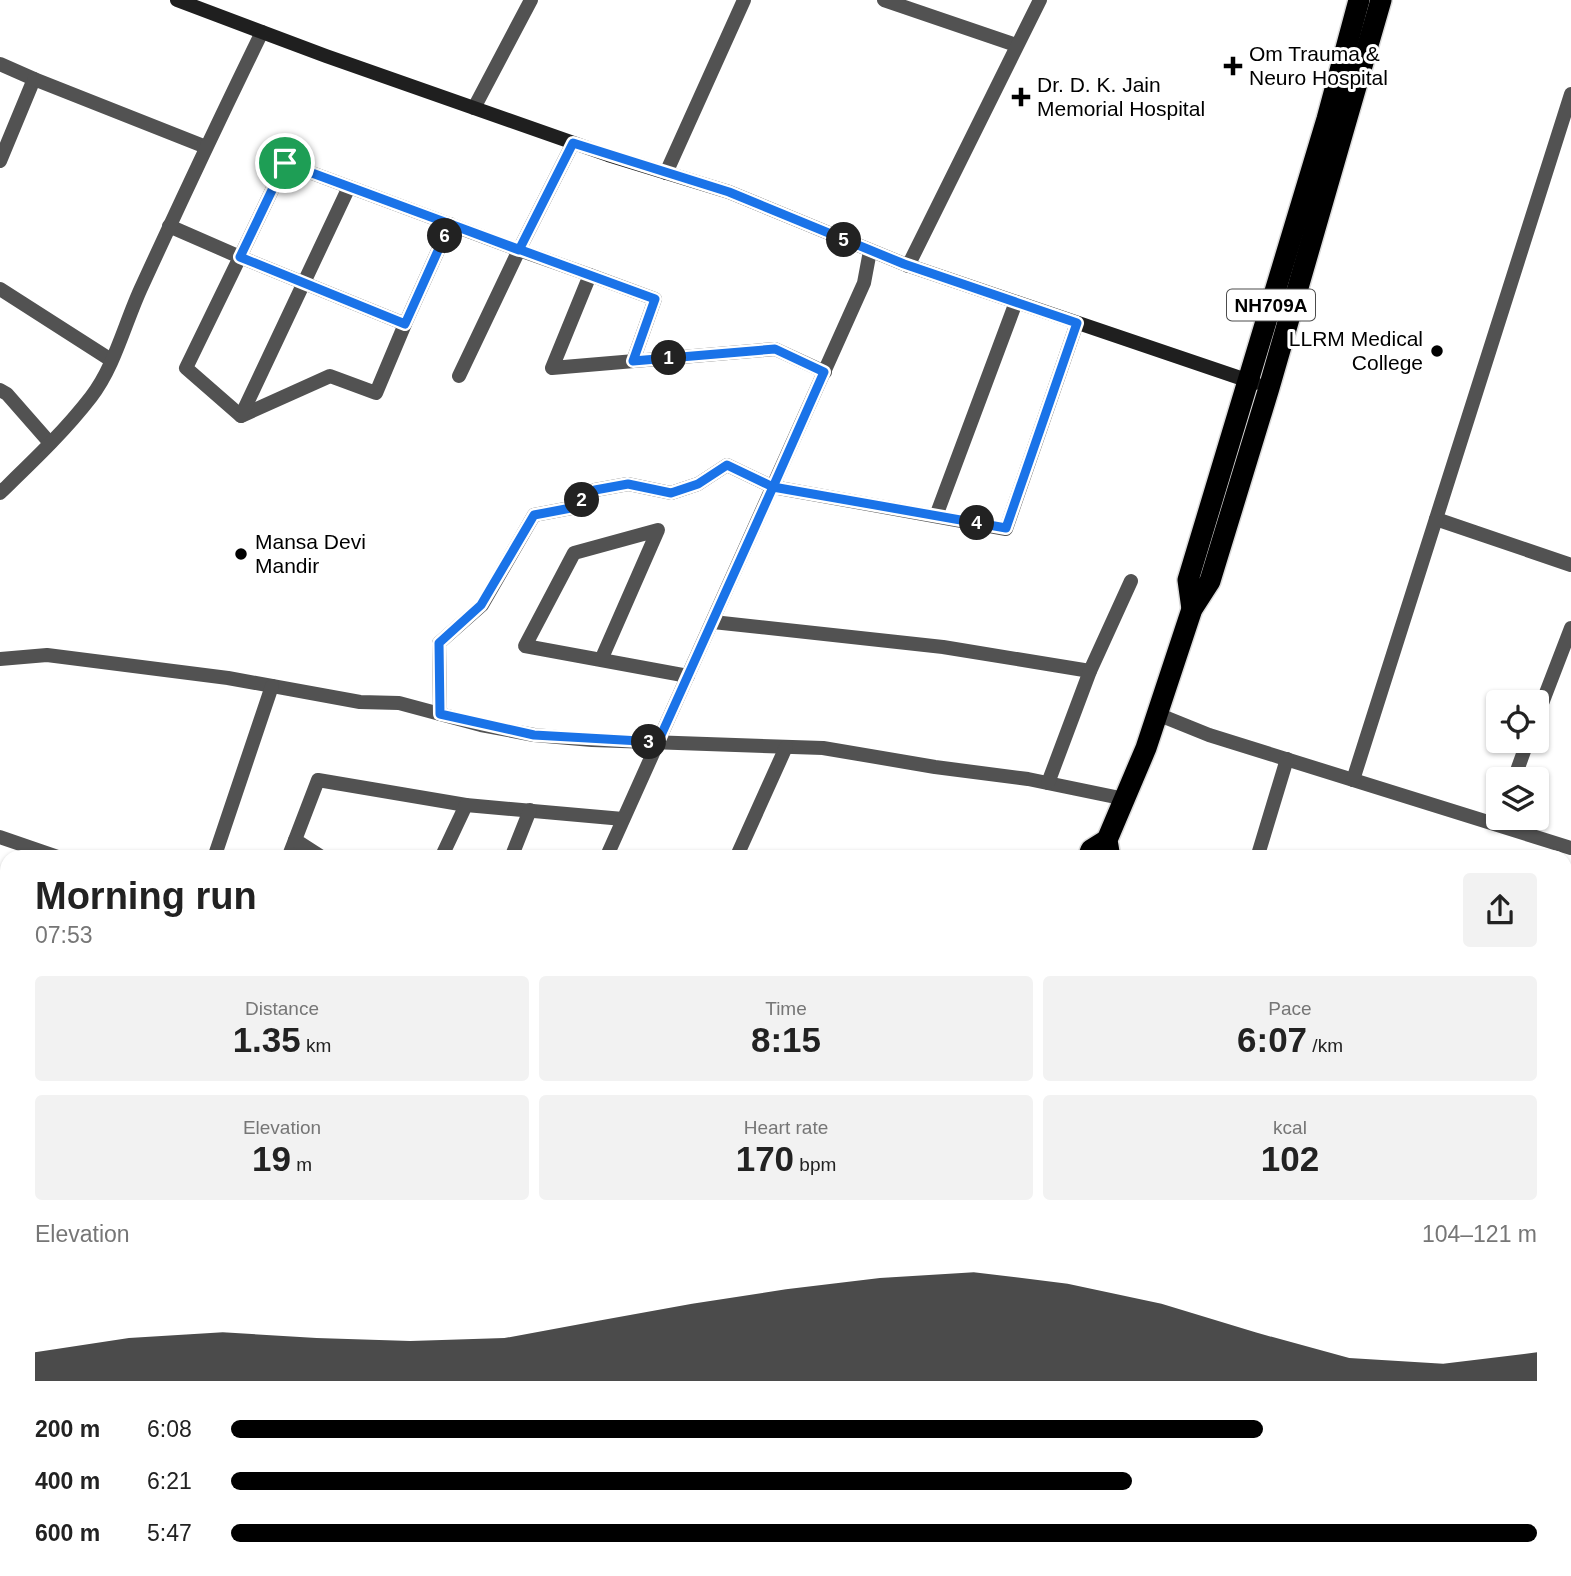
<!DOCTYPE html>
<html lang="en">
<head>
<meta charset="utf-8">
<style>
	body { margin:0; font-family:Arial,sans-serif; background:#f2f2f2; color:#222; height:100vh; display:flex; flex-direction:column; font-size:26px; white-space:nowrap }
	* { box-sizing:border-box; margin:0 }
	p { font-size:23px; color:#767676 }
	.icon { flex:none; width:38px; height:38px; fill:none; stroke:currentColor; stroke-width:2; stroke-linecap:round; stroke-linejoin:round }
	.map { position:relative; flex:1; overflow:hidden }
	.drawer { position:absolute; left:0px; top:850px; width:1572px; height:726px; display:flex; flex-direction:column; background:#fff; border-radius:21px 21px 0 0; box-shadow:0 2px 5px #0004 }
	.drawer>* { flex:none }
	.fabs { position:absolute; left:1486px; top:690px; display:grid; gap:14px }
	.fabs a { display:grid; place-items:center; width:63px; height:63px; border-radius:7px; background:#fff; box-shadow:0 2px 5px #0004; font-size:35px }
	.pin { position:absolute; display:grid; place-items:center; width:60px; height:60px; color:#fff; margin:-30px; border:4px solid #fff; border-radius:50%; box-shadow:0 2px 7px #0007 }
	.km { position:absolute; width:35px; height:35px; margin:-18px; border-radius:50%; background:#222; color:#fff; font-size:19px; line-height:35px; text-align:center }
	.round { display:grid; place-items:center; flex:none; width:74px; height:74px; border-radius:7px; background:#f2f2f2 }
	.summary { display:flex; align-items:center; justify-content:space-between; height:119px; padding:0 35px }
	h1 { font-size:38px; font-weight:600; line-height:52px }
	.stats { display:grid; grid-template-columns:repeat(3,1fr); gap:10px; height:119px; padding:7px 35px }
	.stats div { display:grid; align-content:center; border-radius:7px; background:#f2f2f2; text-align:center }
	.stats b { font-size:35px; font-weight:600 }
	.stats small { font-size:19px; font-weight:400 }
	.stats p { font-size:19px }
	.chart { height:196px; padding:14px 35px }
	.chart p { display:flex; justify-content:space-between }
	.chart svg { width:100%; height:126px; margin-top:7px; fill:#000; opacity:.7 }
	ul { padding:0 35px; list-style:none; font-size:23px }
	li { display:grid; grid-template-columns:112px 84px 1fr; align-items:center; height:52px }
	li i { height:18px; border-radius:9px; background:#000 }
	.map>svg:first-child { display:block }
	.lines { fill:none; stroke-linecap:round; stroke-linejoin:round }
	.highway-casing { stroke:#dbdbdb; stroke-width:24 }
	.street { stroke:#525252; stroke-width:14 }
	.secondary { stroke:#1f1f1f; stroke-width:14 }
	.highway { stroke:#000; stroke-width:21 }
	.route-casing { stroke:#fff; stroke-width:14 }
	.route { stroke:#1a73e8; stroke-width:9 }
	.poi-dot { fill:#000; stroke:#fff; stroke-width:2.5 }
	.labels { text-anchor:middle; stroke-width:6; stroke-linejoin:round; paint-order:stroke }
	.shield { fill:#fff; stroke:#4c4c4c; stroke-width:2 }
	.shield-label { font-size:19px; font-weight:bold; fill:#000 }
	.poi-label { font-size:21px; fill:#000; stroke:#fff; text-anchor:start }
</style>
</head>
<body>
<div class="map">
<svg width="1571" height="1576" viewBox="0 0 1571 1576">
	<rect width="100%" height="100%" fill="#fff"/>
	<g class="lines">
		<defs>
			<g id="highway">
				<polyline points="1192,609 1188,580 1327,119 1359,0"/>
				<polyline points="1088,858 1091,850 1107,840"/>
				<polyline points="1110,858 1107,840 1146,748 1192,609 1210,581 1269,388 1381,0"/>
				<polyline points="767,1576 770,1570"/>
				<polyline points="790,1576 793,1570"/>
			</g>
		</defs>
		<!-- highway casing -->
		<use href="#highway" class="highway-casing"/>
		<!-- street -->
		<g class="street">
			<polyline points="884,0 1016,45"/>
			<polyline points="0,64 34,79 0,161"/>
			<polyline points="34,79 206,147"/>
			<polyline points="474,108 531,0"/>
			<polyline points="573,143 519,250 590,275 552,368 775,349 825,372"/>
			<polyline points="666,173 744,0"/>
			<polyline points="450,224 405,324 240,257 285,163 519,250 459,376"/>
			<polyline points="169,226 240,257 186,368 241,416 330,376 376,393 405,324"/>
			<polyline points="908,266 1040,0"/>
			<polyline points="590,275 655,299 633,361"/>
			<polyline points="0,289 111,360"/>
			<polyline points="0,390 7,394 50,443"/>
			<polyline points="241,416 349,187"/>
			<path d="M0,493C31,463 64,432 91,397C115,366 125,322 142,286C181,201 221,116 262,32"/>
			<polyline points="936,516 1016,302"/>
			<polyline points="1436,519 1571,565"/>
			<polyline points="713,622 943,647 1090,671"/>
			<polyline points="0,659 47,655 228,678 360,702 399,703 481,725 534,735 592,740 823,748 935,767 1028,779 1125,799"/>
			<polyline points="601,660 658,530 574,553 525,646 688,676"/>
			<polyline points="440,714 439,643 482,605 534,515 571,508 595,490 628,484 671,493 698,484 727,465 773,487 1006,529 1077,323"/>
			<polyline points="1157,714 1209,735 1571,848"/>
			<polyline points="1536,719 1571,628"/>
			<polyline points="1514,779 1528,740"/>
			<polyline points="1353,780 1571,94"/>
			<polyline points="1048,783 1090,671 1131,581"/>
			<polyline points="0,837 61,858"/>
			<polyline points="214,858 272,686"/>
			<polyline points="288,858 295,840"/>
			<polyline points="323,858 295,840 318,780 466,805"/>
			<polyline points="441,858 466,805 623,819"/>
			<polyline points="511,858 530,810"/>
			<polyline points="606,858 864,283 870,251"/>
			<polyline points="736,858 786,747"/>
			<polyline points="1257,858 1287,759"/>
			<polyline points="0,1007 7,1010"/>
			<polyline points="0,1091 7,1093"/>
			<polyline points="0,1161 7,1164"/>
			<polyline points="0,1262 7,1264"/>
			<polyline points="0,1357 7,1360"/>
			<polyline points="1564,1412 1571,1414"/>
			<polyline points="0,1414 7,1416"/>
			<polyline points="1564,1518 1571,1496"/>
			<polyline points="414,1570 433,1576"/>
			<polyline points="115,1576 118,1570"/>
			<polyline points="301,1576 304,1570"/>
			<polyline points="1034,1576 1036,1570"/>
			<polyline points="1547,1576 1549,1570"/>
		</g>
		<!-- secondary -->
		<polyline class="secondary" points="177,0 326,56 608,155 729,192 904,264 1255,383"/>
		<!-- highway -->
		<use href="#highway" class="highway"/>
	</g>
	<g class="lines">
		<defs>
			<path id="route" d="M285,163C408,209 532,254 655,299L633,361L775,349L824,372L773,487L727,465L698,484L671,493L628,484L595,490L571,508L534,515L481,605L439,643L440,714L534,735L658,742L773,487L1006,528L1077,323L904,264L729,192L573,143L519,250L450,224L405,324L240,257L285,163"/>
		</defs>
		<!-- route casing -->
		<use href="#route" class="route-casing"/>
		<!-- route -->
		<use href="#route" class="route"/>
	</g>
	<!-- markers -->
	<g class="poi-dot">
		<path d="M1229.5 55.5h7v7h7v7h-7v7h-7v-7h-7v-7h7z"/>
		<path d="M1017.5 86.5h7v7h7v7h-7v7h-7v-7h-7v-7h7z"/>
		<circle cx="1437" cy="351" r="7"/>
		<circle cx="241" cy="554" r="7"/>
	</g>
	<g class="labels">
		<!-- shield labels -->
		<rect class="shield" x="1227" y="289.5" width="88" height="31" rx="5"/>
		<g class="shield-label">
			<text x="1271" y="312">NH709A</text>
		</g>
		<!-- poi labels -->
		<g class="poi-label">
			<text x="1249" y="61">Om Trauma &amp;<tspan x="1249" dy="24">Neuro Hospital</tspan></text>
			<text x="1037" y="92">Dr. D. K. Jain<tspan x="1037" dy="24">Memorial Hospital</tspan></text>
			<text x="1423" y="346" text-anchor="end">LLRM Medical<tspan x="1423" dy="24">College</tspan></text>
			<text x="255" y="549">Mansa Devi<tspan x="255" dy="24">Mandir</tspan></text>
		</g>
	</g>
</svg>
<div class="fabs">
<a><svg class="icon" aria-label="locate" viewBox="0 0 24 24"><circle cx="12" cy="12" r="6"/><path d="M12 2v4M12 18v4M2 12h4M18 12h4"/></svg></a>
<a><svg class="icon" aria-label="layers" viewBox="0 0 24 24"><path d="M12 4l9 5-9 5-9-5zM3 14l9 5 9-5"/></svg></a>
</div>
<div class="pin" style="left:285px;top:163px;background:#1e9e55"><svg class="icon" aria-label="arrive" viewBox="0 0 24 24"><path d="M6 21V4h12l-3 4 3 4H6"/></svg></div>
<b class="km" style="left:669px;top:358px">1</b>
<b class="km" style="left:582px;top:500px">2</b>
<b class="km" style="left:649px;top:742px">3</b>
<b class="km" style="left:977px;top:523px">4</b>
<b class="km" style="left:844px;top:240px">5</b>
<b class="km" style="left:445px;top:236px">6</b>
<section class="drawer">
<div class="summary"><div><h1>Morning run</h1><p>07:53</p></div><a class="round"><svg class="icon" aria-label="share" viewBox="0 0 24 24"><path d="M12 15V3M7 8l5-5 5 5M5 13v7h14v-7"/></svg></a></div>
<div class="stats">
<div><p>Distance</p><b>1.35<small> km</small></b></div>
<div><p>Time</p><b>8:15</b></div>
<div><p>Pace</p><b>6:07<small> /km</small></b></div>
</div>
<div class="stats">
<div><p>Elevation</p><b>19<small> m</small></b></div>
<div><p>Heart rate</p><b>170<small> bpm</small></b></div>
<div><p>kcal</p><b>102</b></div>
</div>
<div class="chart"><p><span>Elevation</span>104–121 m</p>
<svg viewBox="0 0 160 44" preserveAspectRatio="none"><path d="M0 44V34L10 29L20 27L30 29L40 30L50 29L60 23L70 17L80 12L90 8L100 6L110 10L120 17L130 27L140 36L150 38L160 34V44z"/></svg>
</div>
<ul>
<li><b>200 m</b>6:08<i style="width:79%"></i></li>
<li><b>400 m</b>6:21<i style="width:69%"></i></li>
<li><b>600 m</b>5:47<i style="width:100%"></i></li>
</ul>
</section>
</div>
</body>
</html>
